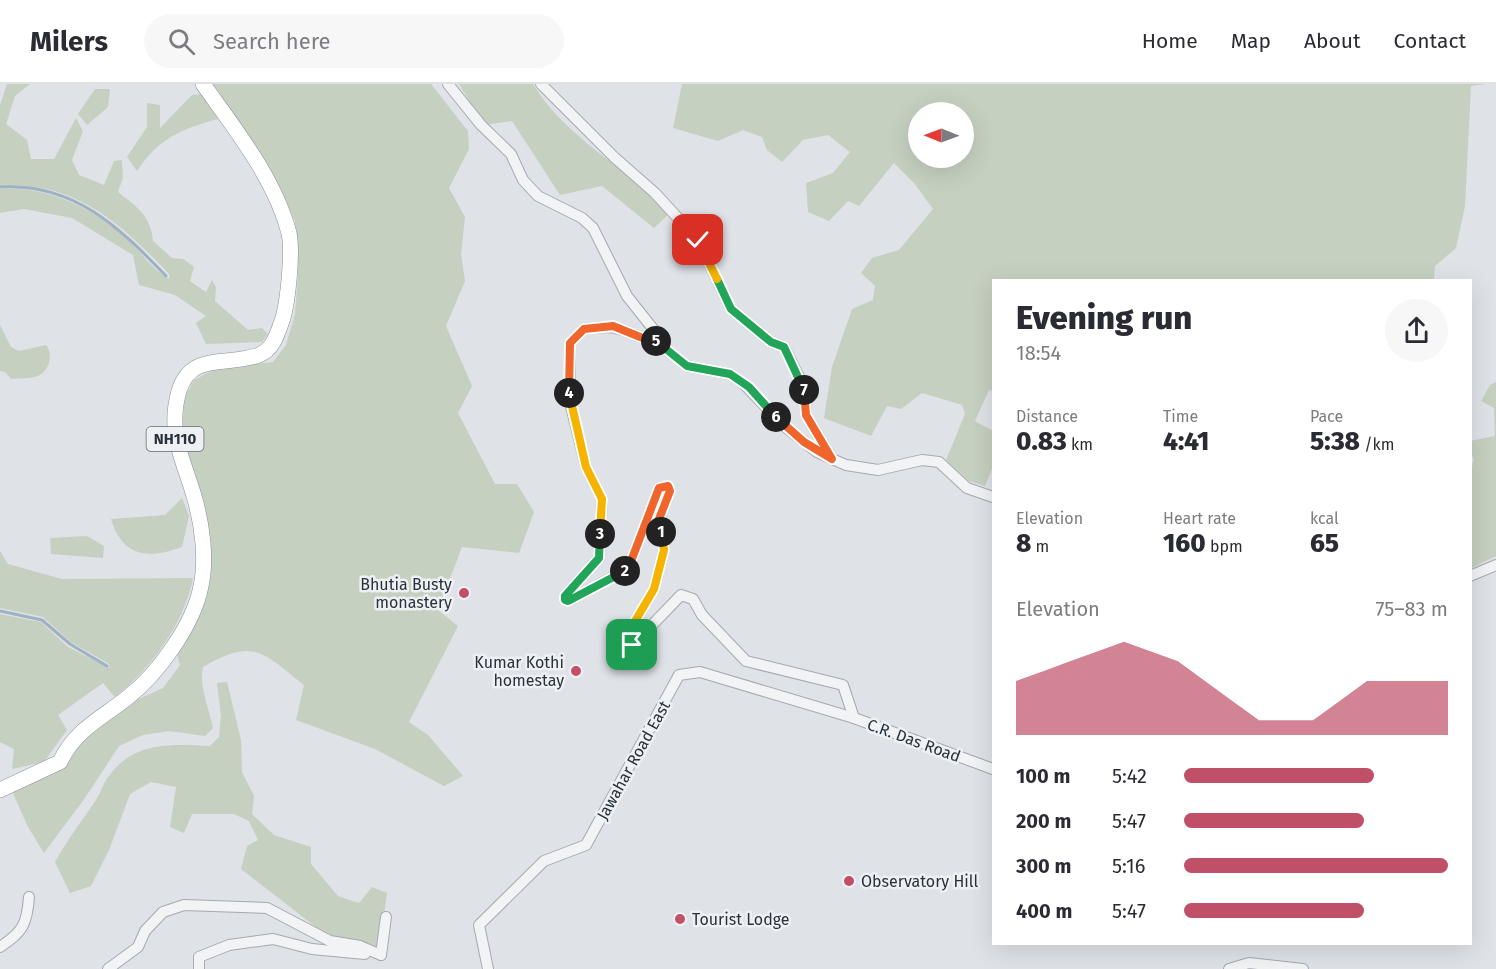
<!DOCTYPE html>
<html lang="en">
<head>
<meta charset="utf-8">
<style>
	body { margin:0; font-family:"Fira Sans",sans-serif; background:#f7f7f7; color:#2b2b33; height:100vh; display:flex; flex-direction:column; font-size:22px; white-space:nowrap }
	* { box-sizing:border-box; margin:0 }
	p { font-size:20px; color:#7c7c81 }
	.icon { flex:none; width:33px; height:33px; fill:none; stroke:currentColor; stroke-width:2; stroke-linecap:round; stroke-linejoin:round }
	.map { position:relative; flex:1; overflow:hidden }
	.details { position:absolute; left:992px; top:195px; width:480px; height:666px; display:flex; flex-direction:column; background:#fff; border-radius:0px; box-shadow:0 6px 24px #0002 }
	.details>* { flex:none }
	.needle { width:39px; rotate:271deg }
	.fabs { position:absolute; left:908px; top:18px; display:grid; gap:12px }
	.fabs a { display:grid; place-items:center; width:66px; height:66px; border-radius:50%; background:#fff; box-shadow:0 6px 24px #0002; font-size:30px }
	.pin { position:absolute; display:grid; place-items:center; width:51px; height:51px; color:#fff; margin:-26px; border-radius:12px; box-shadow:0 3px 9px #0006 }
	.km { position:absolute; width:30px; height:30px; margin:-15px; border-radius:50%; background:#222; color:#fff; font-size:16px; line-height:30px; text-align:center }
	.round { display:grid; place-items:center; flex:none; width:63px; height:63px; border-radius:32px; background:#f7f7f7 }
	.summary { display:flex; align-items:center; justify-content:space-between; height:102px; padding:0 24px }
	h1 { font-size:33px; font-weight:800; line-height:45px }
	.stats { display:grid; grid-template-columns:repeat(3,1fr); gap:9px; height:102px; padding:6px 24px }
	.stats div { display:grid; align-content:center }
	.stats b { font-size:26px; font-weight:800 }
	.stats small { font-size:16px; font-weight:400 }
	.stats p { font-size:16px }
	.chart { height:168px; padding:12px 24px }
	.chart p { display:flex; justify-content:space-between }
	.chart svg { width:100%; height:108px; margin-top:6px; fill:#c04f68; opacity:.7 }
	ul { padding:0 24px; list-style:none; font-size:20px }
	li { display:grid; grid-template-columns:96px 72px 1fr; align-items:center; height:45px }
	li i { height:15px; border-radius:8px; background:#c04f68 }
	header { display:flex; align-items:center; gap:36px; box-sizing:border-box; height:84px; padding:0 30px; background:#fff; border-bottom:2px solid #e1e1e2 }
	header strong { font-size:28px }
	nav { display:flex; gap:33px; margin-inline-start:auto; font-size:21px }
	.search { width:420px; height:54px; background:#f7f7f7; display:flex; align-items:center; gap:15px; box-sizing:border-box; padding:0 21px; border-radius:33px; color:#7c7c81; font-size:22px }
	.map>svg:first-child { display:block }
	.green { fill:#c5d0c1; fill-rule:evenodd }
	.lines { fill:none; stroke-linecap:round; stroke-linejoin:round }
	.stream { stroke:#9db2c3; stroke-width:3 }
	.minor-casing { stroke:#a5a9b0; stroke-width:12 }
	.highway-casing { stroke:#88919c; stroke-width:16 }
	.minor { stroke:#f1f3f5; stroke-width:10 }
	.highway { stroke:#fff; stroke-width:15 }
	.split-1-casing { stroke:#fff; stroke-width:12 }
	.split-2-casing { stroke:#fff; stroke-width:12 }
	.split-3-casing { stroke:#fff; stroke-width:12 }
	.split-4-casing { stroke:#fff; stroke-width:12 }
	.split-5-casing { stroke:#fff; stroke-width:12 }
	.split-6-casing { stroke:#fff; stroke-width:12 }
	.split-7-casing { stroke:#fff; stroke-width:12 }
	.split-8-casing { stroke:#fff; stroke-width:12 }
	.split-9-casing { stroke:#fff; stroke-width:12 }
	.split-1 { stroke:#f5b400; stroke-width:8 }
	.split-2 { stroke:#f0652b; stroke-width:8 }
	.split-3 { stroke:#22a559; stroke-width:8 }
	.split-4 { stroke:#f5b400; stroke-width:8 }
	.split-5 { stroke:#f0652b; stroke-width:8 }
	.split-6 { stroke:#22a559; stroke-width:8 }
	.split-7 { stroke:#f0652b; stroke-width:8 }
	.split-8 { stroke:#22a559; stroke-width:8 }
	.split-9 { stroke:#f5b400; stroke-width:8 }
	.poi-dot { fill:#c04f68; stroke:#eef1f4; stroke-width:2 }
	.labels { text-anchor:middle; stroke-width:5; stroke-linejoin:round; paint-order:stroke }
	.shield { fill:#eef1f4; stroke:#646b73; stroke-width:1.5 }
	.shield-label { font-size:15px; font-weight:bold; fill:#29313c }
	.poi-label { font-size:16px; fill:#29313c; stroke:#eef1f4; text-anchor:end }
	.street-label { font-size:16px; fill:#29313c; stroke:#eef1f4 }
</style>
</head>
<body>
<header>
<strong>Milers</strong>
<div class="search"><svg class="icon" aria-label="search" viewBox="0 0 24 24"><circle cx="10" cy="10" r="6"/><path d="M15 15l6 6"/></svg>Search here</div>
<nav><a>Home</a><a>Map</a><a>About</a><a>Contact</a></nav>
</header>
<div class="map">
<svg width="1496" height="885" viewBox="0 0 1496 885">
	<rect width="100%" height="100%" fill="#dfe2e7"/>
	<!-- green -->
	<g class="green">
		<path d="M7,0H30L15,12L6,40L27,56L31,75H54L76,34L83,47L72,76L79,91L104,101L114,77L122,76L123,94L118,108C137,123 151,132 153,157L172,174L183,175L194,183L190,197L206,208L212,196L216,203L215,217L248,246L262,244L268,250L262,258L206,260L196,239L206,232L175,211L139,201L133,171L72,134L24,125L0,129V105C51,102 96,125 133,161C144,172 156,189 170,195L169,190C120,139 75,96 0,102V21Z"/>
		<path d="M210,0H431L468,47L469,65L449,104L465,133L461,170L465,197L446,242L472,302L458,329L495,400H517L534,428L519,469L462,463L438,526L458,542L409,638L428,651L463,692L444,702L375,665L296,636L304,601C263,569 255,553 203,583C199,604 209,624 213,644L205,652L169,647L143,651L119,662L85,714L44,769L28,743L11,705L62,680L106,630L163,604L180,581L177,570L205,503L181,351L185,313L194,296L217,284L273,278L286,261L295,230L298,190L295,137L285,115Z"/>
		<path d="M459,0H533C566,55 627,83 670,129L654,144L602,102L560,111L512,37L484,41Z"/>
		<path d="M682,0H1486L1471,2L1465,122L1456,164L1435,182L1434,196H993V307L989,306L975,337L993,347V382L985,402L969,397L946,376L965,330L962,321L922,309L901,325L887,322L871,352L824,334L832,283L852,225L873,216L875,202L861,189L872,174L899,166L933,125L914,99L894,79L859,122L848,117L829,137L808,128L806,99L833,89L850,68L828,51L803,56L782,78L767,66L762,53L743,46L718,57L673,44ZM918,28H963V74H918Z"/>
		<polygon points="95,5 110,5 108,23 87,41 78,30"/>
		<path d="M204,10L218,35C181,45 159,54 137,87L127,73L147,43V19L160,21V44L192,11Z"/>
		<path d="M0,241L11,263L19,267L46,261C53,269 50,285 40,291C33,295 19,294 11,295L5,288L0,287Z"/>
		<polygon points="1496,298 1496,472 1470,485 1470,391 1474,375 1470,369 1470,357 1495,352 1494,324 1481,317 1490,301"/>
		<path d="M182,414L189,432L182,463C147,476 122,472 111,435L165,431Z"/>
		<polygon points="87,452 104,462 103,474 51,470 50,454"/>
		<path d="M0,467L8,480L62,495L193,494C184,540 151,584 115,613L103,599L58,631L67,646L44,678L12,685L14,665L0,658V530L41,538L68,563L110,584L109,580L71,558L43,533L0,524Z"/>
		<path d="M227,598L241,656L242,688L254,712L252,730L274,751L311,763V780L338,812L359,819L372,803L387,809L379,867L330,854L241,785L247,762L258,756L249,737L234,730H192L184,749L170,743L176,703L151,698L130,710L109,766L91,802L70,809L55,778C67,756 82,737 96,716C101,709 103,699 109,692C134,657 171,660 210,662L219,653L221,632L217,599Z"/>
	</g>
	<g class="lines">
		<!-- stream -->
		<g class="stream">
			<path d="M0,103C73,98 119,143 166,192"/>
			<polyline points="0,527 42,536 70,560 107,582"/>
		</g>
		<defs>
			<g id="minor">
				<path d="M448,0L481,41L511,70L523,96L538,112L582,134L593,144L627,212L654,246L653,255L650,257C618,245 619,240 584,245L570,259V318L586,383L602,415L599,474L565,512V516L568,517L628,485L659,404L668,403L670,407L659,435L664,466L654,505L618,566L627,567L681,511L693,515L702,531L746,577L843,601L854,634L993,685"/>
				<polyline points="541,0 614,73 655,109 698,156 731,225 771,258 784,263 804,303 806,331 832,375 846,381 878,386 922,376 939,378 967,404 993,413"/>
				<polyline points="653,255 687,282 730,290 743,299 783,341 817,368 832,375"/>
				<polyline points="1470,492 1496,481"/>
				<path d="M0,863C23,848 27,840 29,813"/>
				<polyline points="381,871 386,833"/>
				<polyline points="108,885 138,863 145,847 163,828 184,821 267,824 330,857 360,862 381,871"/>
				<polyline points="199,885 199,873 229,861 273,855 312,865 365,870"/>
				<polyline points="488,885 479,841 544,777 586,761 679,591 700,588 854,634"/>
				<polyline points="1229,885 1249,879 1303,885"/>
			</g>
			<path id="highway" d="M0,706L60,678C75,646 100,635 127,614C158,590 194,540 201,502C207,475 202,439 194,412C183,374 167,349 179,307C191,267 228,283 259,271C274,265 278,248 283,234C288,216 293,168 289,149C275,95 235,45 203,0"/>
		</defs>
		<!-- minor casing -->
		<use href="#minor" class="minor-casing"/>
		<!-- highway casing -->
		<use href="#highway" class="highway-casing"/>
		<!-- minor -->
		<use href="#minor" class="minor"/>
		<!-- highway -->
		<use href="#highway" class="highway"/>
	</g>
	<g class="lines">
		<defs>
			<polyline id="split-1" points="632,561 623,568 618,566 654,505 664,466 661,448"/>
			<polyline id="split-2" points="625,487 628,485 659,404 668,402 670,407 659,435 661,448"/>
			<polyline id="split-3" points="600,450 599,474 565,512 565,516 568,517 625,487"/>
			<polyline id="split-4" points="569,309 586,383 602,415 600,450"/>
			<polyline id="split-5" points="569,309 570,259 584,245 613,242 650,257 656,257"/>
			<polyline id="split-6" points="656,257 687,282 730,290 749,303 776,333"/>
			<polyline id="split-7" points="776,333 804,358 832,375 806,331 804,306"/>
			<polyline id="split-8" points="717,195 731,225 771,258 784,263 804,306"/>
			<polyline id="split-9" points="698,156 717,195"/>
		</defs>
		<!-- split-1 casing -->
		<use href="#split-1" class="split-1-casing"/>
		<!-- split-2 casing -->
		<use href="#split-2" class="split-2-casing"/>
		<!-- split-3 casing -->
		<use href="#split-3" class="split-3-casing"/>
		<!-- split-4 casing -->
		<use href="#split-4" class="split-4-casing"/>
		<!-- split-5 casing -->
		<use href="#split-5" class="split-5-casing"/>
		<!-- split-6 casing -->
		<use href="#split-6" class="split-6-casing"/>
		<!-- split-7 casing -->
		<use href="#split-7" class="split-7-casing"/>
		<!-- split-8 casing -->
		<use href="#split-8" class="split-8-casing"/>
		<!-- split-9 casing -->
		<use href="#split-9" class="split-9-casing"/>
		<!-- split-1 -->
		<use href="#split-1" class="split-1"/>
		<!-- split-2 -->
		<use href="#split-2" class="split-2"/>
		<!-- split-3 -->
		<use href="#split-3" class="split-3"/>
		<!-- split-4 -->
		<use href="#split-4" class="split-4"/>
		<!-- split-5 -->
		<use href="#split-5" class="split-5"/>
		<!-- split-6 -->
		<use href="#split-6" class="split-6"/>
		<!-- split-7 -->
		<use href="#split-7" class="split-7"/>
		<!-- split-8 -->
		<use href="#split-8" class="split-8"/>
		<!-- split-9 -->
		<use href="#split-9" class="split-9"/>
	</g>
	<!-- markers -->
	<g class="poi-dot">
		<circle cx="464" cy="509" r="6"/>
		<circle cx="576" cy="587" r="6"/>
		<circle cx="849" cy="797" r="6"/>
		<circle cx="680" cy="835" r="6"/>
	</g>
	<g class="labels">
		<!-- shield labels -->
		<rect class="shield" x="146.5" y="343" width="57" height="24" rx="4.5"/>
		<g class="shield-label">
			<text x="175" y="360">NH110</text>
		</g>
		<!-- poi labels -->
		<g class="poi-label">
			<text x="452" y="506">Bhutia Busty<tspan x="452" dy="18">monastery</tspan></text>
			<text x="564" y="584">Kumar Kothi<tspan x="564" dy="18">homestay</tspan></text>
			<text x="861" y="803" text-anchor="start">Observatory Hill</text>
			<text x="692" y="841" text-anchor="start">Tourist Lodge</text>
		</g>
		<!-- street labels -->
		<g class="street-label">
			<text transform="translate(914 656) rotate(20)" y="6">C.R. Das Road</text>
			<text transform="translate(633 676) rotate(-61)" y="6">Jawahar Road East</text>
		</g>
	</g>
</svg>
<div class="fabs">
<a><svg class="needle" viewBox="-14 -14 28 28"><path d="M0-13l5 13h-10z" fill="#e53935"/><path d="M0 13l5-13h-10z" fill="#7c7c81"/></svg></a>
</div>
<div class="pin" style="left:632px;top:561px;background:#1e9e55"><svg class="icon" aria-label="arrive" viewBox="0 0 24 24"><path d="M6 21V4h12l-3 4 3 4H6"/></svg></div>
<div class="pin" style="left:698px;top:156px;background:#d93025"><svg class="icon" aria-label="check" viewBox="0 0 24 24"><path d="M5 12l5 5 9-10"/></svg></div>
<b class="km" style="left:661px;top:448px">1</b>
<b class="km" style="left:625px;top:487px">2</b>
<b class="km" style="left:600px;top:450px">3</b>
<b class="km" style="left:569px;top:309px">4</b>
<b class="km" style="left:656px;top:257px">5</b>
<b class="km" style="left:776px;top:333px">6</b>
<b class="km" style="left:804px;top:306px">7</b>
<section class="details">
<div class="summary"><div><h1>Evening run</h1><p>18:54</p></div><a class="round"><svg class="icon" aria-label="share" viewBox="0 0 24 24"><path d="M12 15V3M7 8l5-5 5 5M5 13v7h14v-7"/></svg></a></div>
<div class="stats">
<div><p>Distance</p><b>0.83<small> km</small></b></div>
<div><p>Time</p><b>4:41</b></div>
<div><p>Pace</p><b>5:38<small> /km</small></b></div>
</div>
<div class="stats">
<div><p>Elevation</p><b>8<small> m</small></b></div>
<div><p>Heart rate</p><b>160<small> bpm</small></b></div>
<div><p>kcal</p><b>65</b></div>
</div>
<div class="chart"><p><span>Elevation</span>75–83 m</p>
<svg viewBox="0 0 160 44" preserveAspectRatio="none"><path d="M0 44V22L10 18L20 14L30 10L40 6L50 10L60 14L70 22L80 30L90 38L100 38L110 38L120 30L130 22L140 22L150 22L160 22V44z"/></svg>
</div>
<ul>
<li><b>100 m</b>5:42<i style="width:72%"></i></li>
<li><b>200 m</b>5:47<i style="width:68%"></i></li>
<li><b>300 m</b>5:16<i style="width:100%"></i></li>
<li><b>400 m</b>5:47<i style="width:68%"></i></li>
</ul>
</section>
</div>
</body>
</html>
